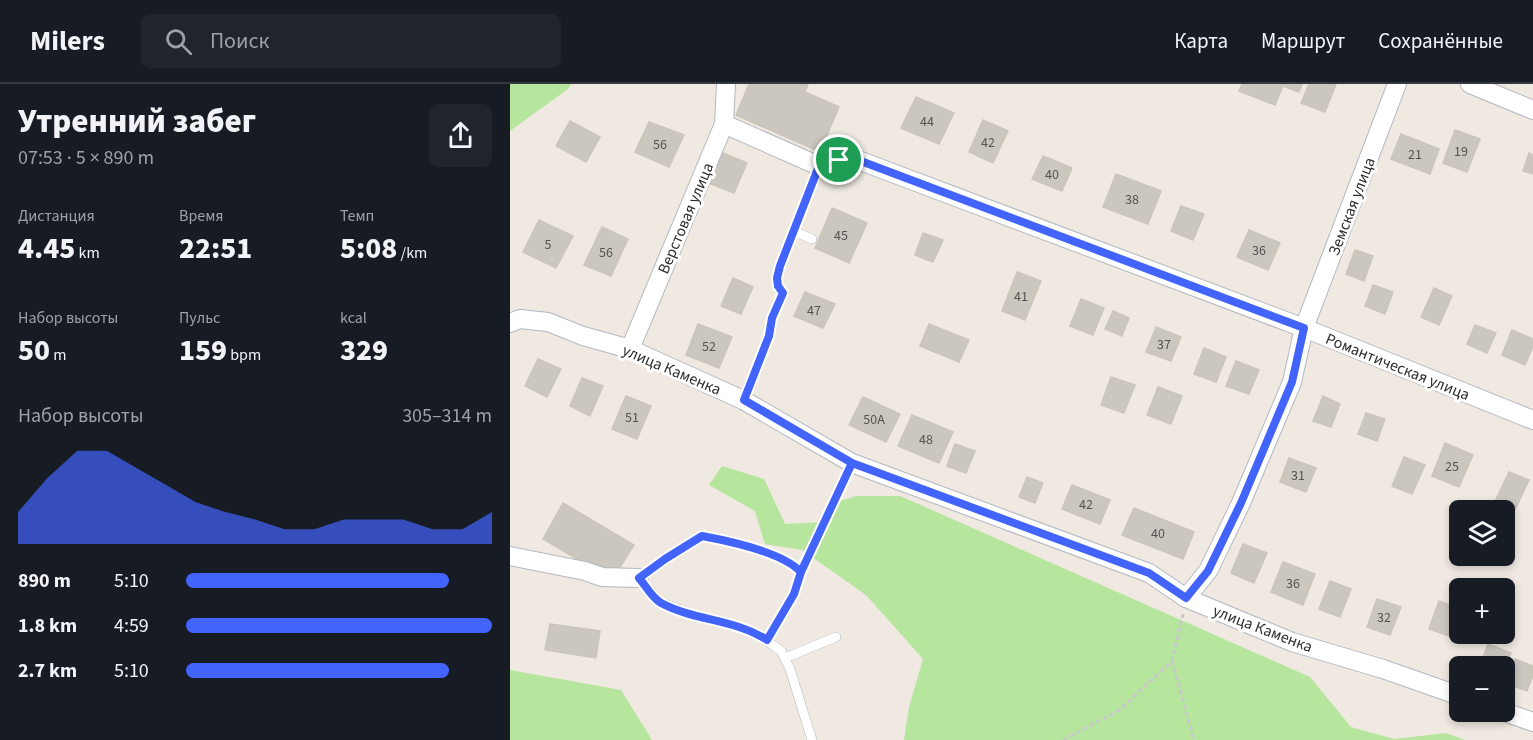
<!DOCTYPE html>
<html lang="ru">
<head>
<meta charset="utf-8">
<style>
	body { margin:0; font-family:"Source Sans 3",sans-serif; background:#20242c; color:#f1f3f6; height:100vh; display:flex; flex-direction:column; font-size:22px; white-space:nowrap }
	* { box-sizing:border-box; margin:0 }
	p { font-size:20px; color:#9ea1a6 }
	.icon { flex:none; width:33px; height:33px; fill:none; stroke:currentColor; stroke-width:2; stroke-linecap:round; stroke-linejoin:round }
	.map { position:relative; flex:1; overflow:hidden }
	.details { display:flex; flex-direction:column; background:#171b24; width:510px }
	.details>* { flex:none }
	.fabs { position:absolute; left:939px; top:416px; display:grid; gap:12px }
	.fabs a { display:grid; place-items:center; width:66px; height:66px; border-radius:9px; background:#171b24; box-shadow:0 3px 9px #0003; font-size:30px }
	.pin { position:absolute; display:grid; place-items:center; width:51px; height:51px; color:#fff; margin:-26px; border:3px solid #fff; border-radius:50%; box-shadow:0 2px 6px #0007 }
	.round { display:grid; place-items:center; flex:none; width:63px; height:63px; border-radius:9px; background:#20242c }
	.overview { display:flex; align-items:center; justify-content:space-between; height:102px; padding:0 18px }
	h1 { font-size:33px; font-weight:800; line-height:45px }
	.stats { display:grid; grid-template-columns:repeat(3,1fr); gap:9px; height:102px; padding:6px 18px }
	.stats div { display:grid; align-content:center }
	.stats b { font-size:30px; font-weight:800 }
	.stats small { font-size:16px; font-weight:400 }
	.stats p { font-size:16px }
	.chart { height:168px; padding:12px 18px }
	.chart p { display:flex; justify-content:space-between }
	.chart svg { width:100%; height:108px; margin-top:6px; fill:#4264fb; opacity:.7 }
	ul { padding:0 18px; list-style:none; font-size:20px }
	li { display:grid; grid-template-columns:96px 72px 1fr; align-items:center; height:45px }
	li i { height:15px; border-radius:8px; background:#4264fb }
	header { display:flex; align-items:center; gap:36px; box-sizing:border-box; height:84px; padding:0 30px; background:#171b24; border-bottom:2px solid #363941 }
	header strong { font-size:28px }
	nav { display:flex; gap:33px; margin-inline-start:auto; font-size:21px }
	.search { width:420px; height:54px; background:#20242c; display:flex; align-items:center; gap:15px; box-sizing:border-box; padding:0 21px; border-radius:9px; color:#9ea1a6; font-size:22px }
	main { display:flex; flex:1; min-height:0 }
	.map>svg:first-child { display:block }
	.green { fill:#b6e59e }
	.building { fill:#cbc7bf; stroke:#cbc5ba; stroke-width:1.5 }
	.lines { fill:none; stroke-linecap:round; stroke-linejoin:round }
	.service-casing { stroke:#b4b7c1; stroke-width:10 }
	.minor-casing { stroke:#b4b7c1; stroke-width:20 }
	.path { stroke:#c9c9c9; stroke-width:3; stroke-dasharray:4.5 3; stroke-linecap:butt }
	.service { stroke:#fff; stroke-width:9 }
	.minor { stroke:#fff; stroke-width:18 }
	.route-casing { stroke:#fff; stroke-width:12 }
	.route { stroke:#4264fb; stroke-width:8 }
	.labels { text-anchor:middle; stroke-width:6; stroke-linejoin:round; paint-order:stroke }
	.number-label { font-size:14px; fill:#555452 }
	.street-label { font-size:16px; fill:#2e2e2e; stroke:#fff }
</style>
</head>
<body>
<header>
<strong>Milers</strong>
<div class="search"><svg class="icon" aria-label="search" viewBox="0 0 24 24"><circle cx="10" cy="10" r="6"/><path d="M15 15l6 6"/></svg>Поиск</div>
<nav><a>Карта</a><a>Маршрут</a><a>Сохранённые</a></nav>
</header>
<main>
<section class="details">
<div class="overview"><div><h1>Утренний забег</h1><p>07:53 · 5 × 890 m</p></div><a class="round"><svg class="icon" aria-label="share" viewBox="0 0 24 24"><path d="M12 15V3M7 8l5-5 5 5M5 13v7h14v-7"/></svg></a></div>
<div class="stats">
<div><p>Дистанция</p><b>4.45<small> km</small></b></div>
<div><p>Время</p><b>22:51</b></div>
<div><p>Темп</p><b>5:08<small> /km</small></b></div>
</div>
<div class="stats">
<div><p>Набор высоты</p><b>50<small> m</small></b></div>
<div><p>Пульс</p><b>159<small> bpm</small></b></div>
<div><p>kcal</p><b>329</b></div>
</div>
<div class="chart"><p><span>Набор высоты</span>305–314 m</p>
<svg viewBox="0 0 160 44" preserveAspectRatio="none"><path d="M0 44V31L10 17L20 6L30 6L40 13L50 20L60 27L70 31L80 34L90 38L100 38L110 34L120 34L130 34L140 38L150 38L160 31V44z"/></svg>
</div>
<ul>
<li><b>890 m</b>5:10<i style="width:86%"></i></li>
<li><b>1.8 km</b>4:59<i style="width:100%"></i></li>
<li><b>2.7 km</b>5:10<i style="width:86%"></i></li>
</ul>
</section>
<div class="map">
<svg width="1023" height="656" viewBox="0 0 1023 656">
	<rect width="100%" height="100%" fill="#efe9e1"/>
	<!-- green -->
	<g class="green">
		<polygon points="0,0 61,0 58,5 0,47"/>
		<polygon points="212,382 254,395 275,440 314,438 316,421 347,412 390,412 800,593 841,643 884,655 936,649 955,656 394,656 399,623 413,575 356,511 292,466 255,460 245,427 199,401"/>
		<polygon points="0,586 111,606 142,656 0,656"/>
	</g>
	<!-- building -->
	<g class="building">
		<polygon points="239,0 298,0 295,8 329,23 310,68 226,31"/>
		<polygon points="732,0 792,0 789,8 773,2 765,21 729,7"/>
		<polygon points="799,0 826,0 815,28 791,19"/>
		<polygon points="406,13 444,29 429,60 391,44"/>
		<polygon points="473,36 498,47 483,79 459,68"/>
		<polygon points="60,37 90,53 76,78 46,62"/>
		<polygon points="139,38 174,51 159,83 125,68"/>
		<polygon points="945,46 970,55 957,88 933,79"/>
		<polygon points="891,50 929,65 920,90 881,75"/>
		<polygon points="208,67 237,79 224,109 196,98"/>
		<polygon points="1019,69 1023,71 1023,90 1013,87"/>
		<polygon points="533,72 562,84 552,107 522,95"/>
		<polygon points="606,90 651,107 638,140 593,123"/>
		<polygon points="671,122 694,130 683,156 661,147"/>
		<polygon points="322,124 357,139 339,179 305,164"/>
		<polygon points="29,136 63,152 46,184 13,168"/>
		<polygon points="92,143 118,155 101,192 74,181"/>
		<polygon points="739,146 770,159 758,186 727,173"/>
		<polygon points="413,149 433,156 423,178 405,171"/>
		<polygon points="845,166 863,172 854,197 836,190"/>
		<polygon points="507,188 531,197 515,236 492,227"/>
		<polygon points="223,194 243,203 231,230 211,222"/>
		<polygon points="863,201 883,208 875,230 855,222"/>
		<polygon points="924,204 942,212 929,241 911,233"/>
		<polygon points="295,208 325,220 313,244 284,232"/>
		<polygon points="571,215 594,224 583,251 560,242"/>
		<polygon points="603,227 619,234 612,252 595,245"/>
		<polygon points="188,240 222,253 209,284 176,271"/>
		<polygon points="419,240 459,256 449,278 410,262"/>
		<polygon points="965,241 986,249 977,269 957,260"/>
		<polygon points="646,243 671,253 661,277 636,268"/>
		<polygon points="1002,246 1023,255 1023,262 1015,281 992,271"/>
		<polygon points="694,264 716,273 706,298 684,290"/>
		<polygon points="28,275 51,285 37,313 15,302"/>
		<polygon points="726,277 749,286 739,310 716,302"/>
		<polygon points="601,293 625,301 614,329 591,321"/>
		<polygon points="72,294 93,302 80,332 60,322"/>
		<polygon points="648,303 672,312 661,340 637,331"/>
		<polygon points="116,312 141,322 127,355 102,345"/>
		<polygon points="813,312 830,320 821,343 803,337"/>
		<polygon points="353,313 390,330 376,358 339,341"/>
		<polygon points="856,329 875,335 867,357 848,350"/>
		<polygon points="402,331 443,348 429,379 388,362"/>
		<polygon points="935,359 963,371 949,403 922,392"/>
		<polygon points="445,360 465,367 456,389 437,382"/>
		<polygon points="894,373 915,381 902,410 882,402"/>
		<polygon points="779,374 806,384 796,408 770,398"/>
		<polygon points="999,388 1019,396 1002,432 994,429 994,426 982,424"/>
		<polygon points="517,393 533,399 525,419 509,413"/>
		<polygon points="562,401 600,416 590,440 552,425"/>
		<polygon points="53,419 124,461 110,483 87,487 33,455"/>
		<polygon points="624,424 684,448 673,475 612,451"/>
		<polygon points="733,460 757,469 744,499 721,489"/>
		<polygon points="773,478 805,490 793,521 761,508"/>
		<polygon points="820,497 841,505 830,533 809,525"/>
		<polygon points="867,515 891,523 880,551 857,543"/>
		<polygon points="929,517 950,524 950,549 948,555 919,545"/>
		<polygon points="40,540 90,547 86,574 35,566"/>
		<polygon points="978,560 1001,569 994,586 994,582 970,582"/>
		<polygon points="1005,575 1023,582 1023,591 1017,607 996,599"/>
	</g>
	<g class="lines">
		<defs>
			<g id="service">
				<polyline points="302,155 283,147 309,82"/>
				<polyline points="233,316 259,252 262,234 273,209"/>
				<polyline points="291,488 342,379"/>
				<path d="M257,556L284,510L291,488C272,468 219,457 192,452L155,475L129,494L150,518L192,534L215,538L246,549L271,567L280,585L302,656"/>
				<polyline points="275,574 326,553"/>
			</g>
			<g id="minor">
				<polyline points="960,0 1023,26"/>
				<polyline points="214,40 309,82 329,76 348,76 794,244 1023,336"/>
				<polyline points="0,239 10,235 38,238 73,252 120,265 233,316 342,379 639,489 676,514 782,558 873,585 950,612"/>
				<polyline points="120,265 214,40 216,0"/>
				<polyline points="0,472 75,487 92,493 129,494"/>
				<polyline points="676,514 698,487 731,419 782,298 794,244 887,0"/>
				<polyline points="992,627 1023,638"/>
			</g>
		</defs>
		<!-- service casing -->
		<use href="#service" class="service-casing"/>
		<!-- minor casing -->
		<use href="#minor" class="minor-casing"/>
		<!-- path -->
		<g class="path">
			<polyline points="267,200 270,182 278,157"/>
			<polyline points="662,577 684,656"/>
			<polyline points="553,656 608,627 662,577 673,530"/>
		</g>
		<!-- service -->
		<use href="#service" class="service"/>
		<!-- minor -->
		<use href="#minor" class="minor"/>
	</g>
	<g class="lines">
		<defs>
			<path id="route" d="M329,76L309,82L270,182L267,194L268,202L273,209L262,234L259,252L234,316L342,379L291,488C272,468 219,457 192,452L155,475L129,494C136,502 142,514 151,519C185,537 225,535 257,556L284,510L291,488L342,379L639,489L676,514L698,487L731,419L782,298L794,244L348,76H329"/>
		</defs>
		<!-- route casing -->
		<use href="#route" class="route-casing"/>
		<!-- route -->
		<use href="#route" class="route"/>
	</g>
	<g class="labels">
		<!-- number labels -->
		<g class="number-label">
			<text x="417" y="42">44</text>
			<text x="478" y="63">42</text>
			<text x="150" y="65">56</text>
			<text x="951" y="72">19</text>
			<text x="905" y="75">21</text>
			<text x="542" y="95">40</text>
			<text x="622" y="120">38</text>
			<text x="331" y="156">45</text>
			<text x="38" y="165">5</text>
			<text x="749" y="171">36</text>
			<text x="96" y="173">56</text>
			<text x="511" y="217">41</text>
			<text x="304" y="231">47</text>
			<text x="654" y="265">37</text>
			<text x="199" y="267">52</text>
			<text x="122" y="338">51</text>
			<text x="364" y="340">50А</text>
			<text x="416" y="360">48</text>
			<text x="942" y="387">25</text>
			<text x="788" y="396">31</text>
			<text x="576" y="425">42</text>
			<text x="648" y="454">40</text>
			<text x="783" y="504">36</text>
			<text x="874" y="538">32</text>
		</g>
		<!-- street labels -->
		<g class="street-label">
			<text transform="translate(841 122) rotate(-69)" y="6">Земская улица</text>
			<text transform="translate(175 134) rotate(-67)" y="6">Верстовая улица</text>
			<text transform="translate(888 282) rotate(22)" y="6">Романтическая улица</text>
			<text transform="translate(162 285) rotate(23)" y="6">улица Каменка</text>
			<text transform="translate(753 544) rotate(21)" y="6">улица Каменка</text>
		</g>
	</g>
</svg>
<div class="fabs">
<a><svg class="icon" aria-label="layers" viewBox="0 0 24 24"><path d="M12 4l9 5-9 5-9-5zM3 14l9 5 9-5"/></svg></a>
<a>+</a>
<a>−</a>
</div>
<div class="pin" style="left:329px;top:76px;background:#1e9e55"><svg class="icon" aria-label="arrive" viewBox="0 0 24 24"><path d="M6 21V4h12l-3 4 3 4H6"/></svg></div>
</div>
</main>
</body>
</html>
